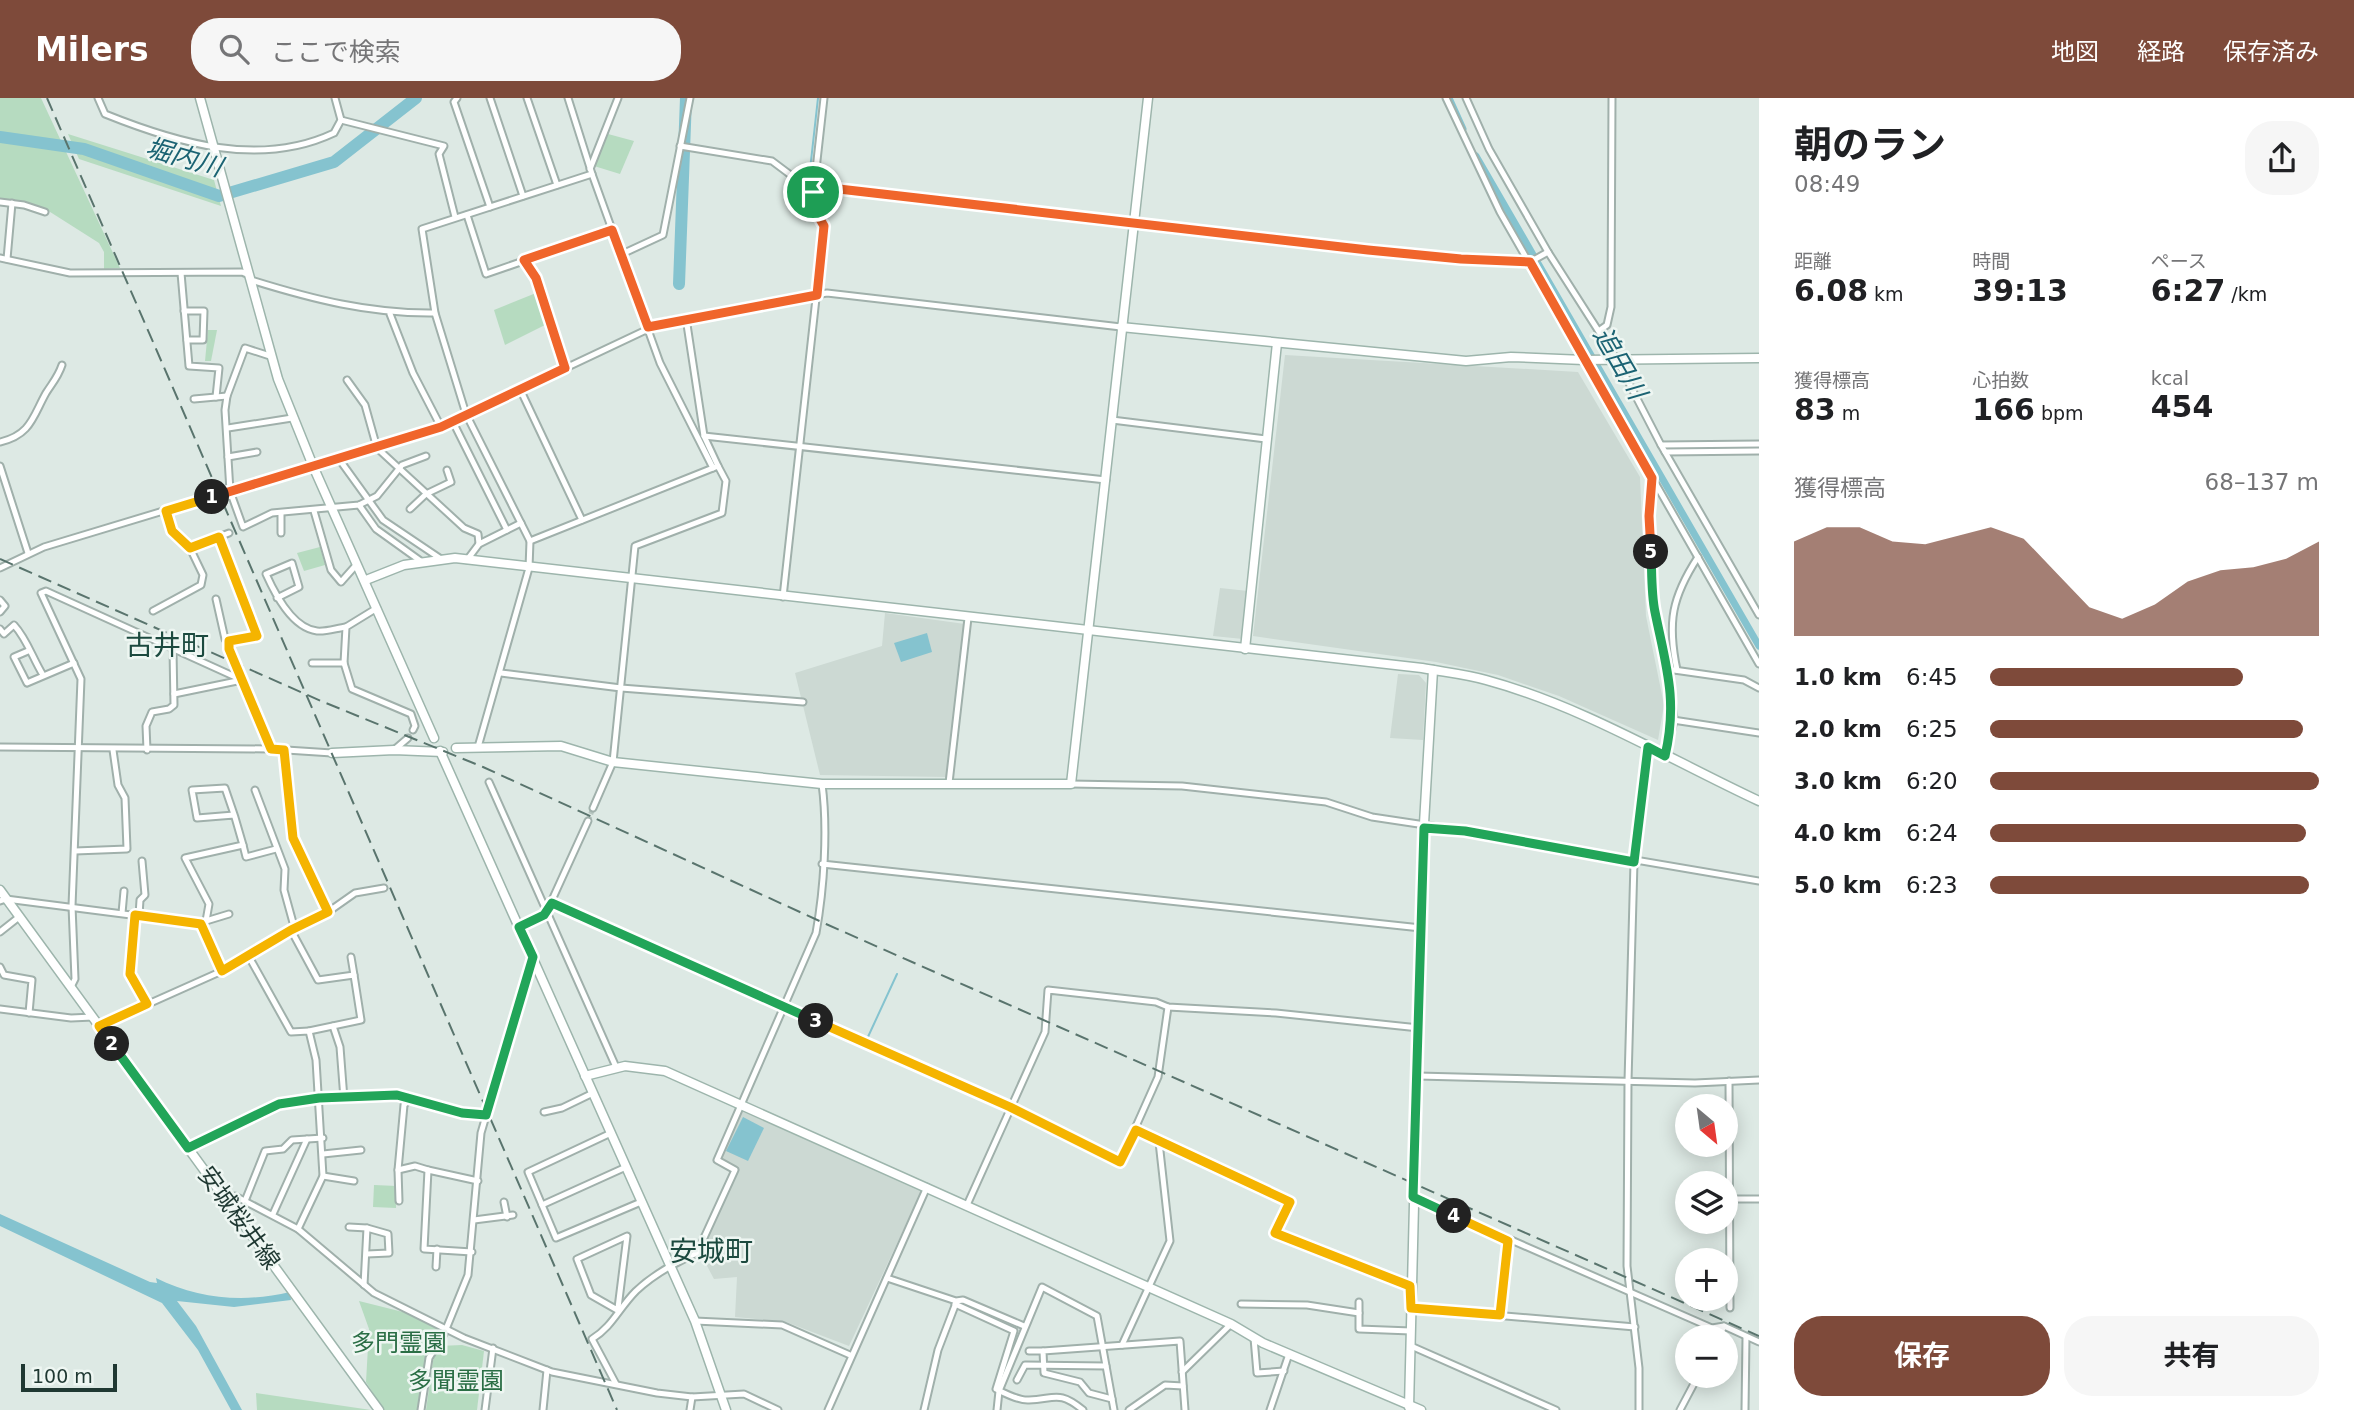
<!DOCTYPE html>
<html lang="ja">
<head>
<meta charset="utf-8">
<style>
	body { margin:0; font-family:"DejaVu Sans","Noto Sans JP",sans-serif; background:#f6f6f6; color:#202124; height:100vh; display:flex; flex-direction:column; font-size:26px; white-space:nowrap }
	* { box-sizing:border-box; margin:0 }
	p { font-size:23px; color:#757577 }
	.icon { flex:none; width:38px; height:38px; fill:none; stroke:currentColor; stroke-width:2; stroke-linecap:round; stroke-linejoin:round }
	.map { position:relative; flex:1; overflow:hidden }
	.details { display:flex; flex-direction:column; background:#fff; width:595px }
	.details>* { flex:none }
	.needle { width:46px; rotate:151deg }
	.fabs { position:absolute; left:1675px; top:996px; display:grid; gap:14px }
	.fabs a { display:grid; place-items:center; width:63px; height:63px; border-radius:50%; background:#fff; box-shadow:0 4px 18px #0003; font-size:35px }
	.scale { position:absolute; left:21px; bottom:18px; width:96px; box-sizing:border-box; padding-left:7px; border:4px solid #1f3832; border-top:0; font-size:19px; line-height:24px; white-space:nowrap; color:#1f3832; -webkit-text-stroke:5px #eef6f2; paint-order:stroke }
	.pin { position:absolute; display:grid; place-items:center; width:60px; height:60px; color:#fff; margin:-30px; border:4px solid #fff; border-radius:50%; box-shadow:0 2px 7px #0007 }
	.km { position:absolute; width:35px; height:35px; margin:-18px; border-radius:50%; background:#222; color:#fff; font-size:19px; line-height:35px; text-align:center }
	.round { display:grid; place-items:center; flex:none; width:74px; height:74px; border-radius:28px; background:#f6f6f6 }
	.headline { display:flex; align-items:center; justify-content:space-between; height:119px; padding:0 35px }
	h1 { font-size:38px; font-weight:700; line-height:52px }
	.stats { display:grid; grid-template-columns:repeat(3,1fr); gap:10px; height:119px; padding:7px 35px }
	.stats div { display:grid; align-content:center }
	.stats b { font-size:30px; font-weight:700 }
	.stats small { font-size:19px; font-weight:400 }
	.stats p { font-size:19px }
	.chart { height:196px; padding:14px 35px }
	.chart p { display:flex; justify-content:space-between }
	.chart svg { width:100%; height:126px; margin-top:7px; fill:#7e4a3a; opacity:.7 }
	.cta { display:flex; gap:14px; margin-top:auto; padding:14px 35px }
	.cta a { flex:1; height:80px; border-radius:28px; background:#7e4a3a; color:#fff; font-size:28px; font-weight:700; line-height:80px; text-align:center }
	.cta a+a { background:#f6f6f6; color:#202124 }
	ul { padding:0 35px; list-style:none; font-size:23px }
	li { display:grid; grid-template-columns:112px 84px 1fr; align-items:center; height:52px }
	li i { height:18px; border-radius:9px; background:#7e4a3a }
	header { display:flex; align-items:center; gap:42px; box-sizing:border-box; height:98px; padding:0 35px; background:#7e4a3a; color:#fff }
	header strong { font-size:33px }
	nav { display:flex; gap:38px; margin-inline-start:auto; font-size:24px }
	.search { width:490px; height:63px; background:#f6f6f6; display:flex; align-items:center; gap:18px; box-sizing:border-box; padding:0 24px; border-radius:28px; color:#757577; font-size:26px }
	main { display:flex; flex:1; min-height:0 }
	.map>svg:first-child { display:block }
	.built { fill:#ccd9d3 }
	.green { fill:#b6dbc0 }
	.water { fill:#85c3cf }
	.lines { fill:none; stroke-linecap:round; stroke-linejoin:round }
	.stream { stroke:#85c3cf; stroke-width:2 }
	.canal { stroke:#85c3cf; stroke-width:7 }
	.river { stroke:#85c3cf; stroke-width:12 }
	.street-tunnel { stroke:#b7c6c0; stroke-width:5; stroke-dasharray:5 2.5; stroke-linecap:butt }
	.street-casing { stroke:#a0b0ab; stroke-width:9 }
	.secondary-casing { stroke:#9db5ac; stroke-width:11 }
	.street { stroke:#fff; stroke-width:5 }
	.secondary { stroke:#fff; stroke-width:8 }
	.rail { stroke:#59746d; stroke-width:2; stroke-dasharray:14 7; stroke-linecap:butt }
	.split-1-casing { stroke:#fff; stroke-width:14 }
	.split-2-casing { stroke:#fff; stroke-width:14 }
	.split-3-casing { stroke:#fff; stroke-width:14 }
	.split-4-casing { stroke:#fff; stroke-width:14 }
	.split-5-casing { stroke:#fff; stroke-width:14 }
	.split-6-casing { stroke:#fff; stroke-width:14 }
	.split-1 { stroke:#f0652b; stroke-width:9 }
	.split-2 { stroke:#f5b400; stroke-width:9 }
	.split-3 { stroke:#22a559; stroke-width:9 }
	.split-4 { stroke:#f5b400; stroke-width:9 }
	.split-5 { stroke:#22a559; stroke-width:9 }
	.split-6 { stroke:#f0652b; stroke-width:9 }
	.labels { text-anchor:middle; stroke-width:5; stroke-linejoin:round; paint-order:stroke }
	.street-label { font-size:24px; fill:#1f3832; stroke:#eef6f2 }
	.park-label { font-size:24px; fill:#2a6e45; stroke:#eef6f2 }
	.water-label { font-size:26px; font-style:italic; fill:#1b6373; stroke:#eef6f2 }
	.quarter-label { font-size:28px; fill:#1c4a3f; stroke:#eef6f2 }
</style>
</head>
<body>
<header>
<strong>Milers</strong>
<div class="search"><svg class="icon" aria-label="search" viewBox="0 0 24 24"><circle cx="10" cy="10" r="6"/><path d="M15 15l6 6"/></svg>ここで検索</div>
<nav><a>地図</a><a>経路</a><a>保存済み</a></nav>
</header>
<main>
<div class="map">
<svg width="1759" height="1312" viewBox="0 0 1759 1312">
	<rect width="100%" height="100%" fill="#dde9e4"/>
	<!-- built -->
	<g class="built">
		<polygon points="1285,257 1578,274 1640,379 1646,518 1664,607 1658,642 1559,598 1498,577 1436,564 1253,538"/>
		<polygon points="1220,490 1248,493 1243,541 1213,538"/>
		<polygon points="885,515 965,526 947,679 820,677 795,575 882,548"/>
		<polygon points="1398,576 1419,577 1426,585 1423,642 1390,640"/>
		<polygon points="741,1013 922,1092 849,1248 786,1224 735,1219 737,1179 714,1181 699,1153 739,1071 721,1061"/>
	</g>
	<!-- green -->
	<g class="green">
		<polygon points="0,0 41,0 120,170 104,171 104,154 99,145 47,112 12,102 0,103"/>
		<polygon points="68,36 214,82 221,108 79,61"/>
		<polygon points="608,36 634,43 620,76 594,68"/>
		<polygon points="541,193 551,224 505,247 494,212"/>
		<polygon points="208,232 217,232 211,263 205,263"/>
		<polygon points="320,449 325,467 304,473 297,455"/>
		<polygon points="374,1087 397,1088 396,1110 373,1109"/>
		<polygon points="359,1203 411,1216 441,1233 428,1254 420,1312 384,1312 366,1284 369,1231"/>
		<polygon points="462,1247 484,1253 477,1312 426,1312 433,1263 439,1248"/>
		<polygon points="256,1295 371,1312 257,1312"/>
	</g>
	<!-- water -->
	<g class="water">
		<polygon points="927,535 932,554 901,564 894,545"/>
		<polygon points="743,1019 764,1030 748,1063 726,1053"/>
		<path d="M0,1116L150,1184L157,1185L156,1180C198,1201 244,1205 290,1194L291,1202L234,1209L177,1203L196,1228L242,1312H231L198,1252L162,1205L0,1128Z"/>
	</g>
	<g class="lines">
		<!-- stream -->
		<g class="stream">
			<polyline points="809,81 818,0"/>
			<polyline points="867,941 897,876"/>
		</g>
		<!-- canal -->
		<g class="canal">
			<polyline points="1449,0 1463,31"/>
			<polyline points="1476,58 1759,548"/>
		</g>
		<!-- river -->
		<g class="river">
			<polyline points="0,39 84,51 219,98 334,64 416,0"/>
			<polyline points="679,186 686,0"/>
		</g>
		<!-- street-tunnel -->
		<polyline class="street-tunnel" points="588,723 593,710"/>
		<defs>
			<g id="street">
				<path d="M98,0L105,16C177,45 260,70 334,35L341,22L335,0"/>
				<polyline points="457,0 454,4 490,109"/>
				<polyline points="490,0 523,98"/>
				<polyline points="527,0 557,87"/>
				<polyline points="568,0 592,76 660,265 713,370"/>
				<polyline points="1446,0 1500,114 1759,566"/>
				<polyline points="1466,0 1489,51 1548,154 1617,262 1661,347 1759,517"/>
				<polyline points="341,22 444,48 439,56 455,119"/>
				<polyline points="680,48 772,63 812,93"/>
				<polyline points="590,71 618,0"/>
				<polyline points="813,88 1461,161 1530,164 1548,154"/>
				<polyline points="0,104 24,107 45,114"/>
				<polyline points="467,117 486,176 613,132"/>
				<polyline points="622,156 663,137 690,0"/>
				<polyline points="0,160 70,175 242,174 249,177"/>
				<polyline points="7,161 12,105"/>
				<polyline points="524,162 536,180 565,269"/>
				<polyline points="181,175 189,268 219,270 216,299"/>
				<path d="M251,182C312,201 370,216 435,215"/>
				<polyline points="184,213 204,213 203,242 187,242"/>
				<polyline points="390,216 413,275 441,329"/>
				<polyline points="686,220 704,338 718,368"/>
				<polyline points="1600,232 1607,227 1611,209 1612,0"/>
				<polyline points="270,258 245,250 227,298 225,312 230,393 243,429 272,415 359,407 377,398 402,367 426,358"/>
				<polyline points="347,282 365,307 377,350 464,430 478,436 479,446"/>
				<polyline points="520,291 582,422"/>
				<polyline points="194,301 227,298"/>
				<polyline points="1112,322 1266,341"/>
				<polyline points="453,324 507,432"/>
				<polyline points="228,330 292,320"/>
				<polyline points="704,338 1106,382"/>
				<path d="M0,344C31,337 33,318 46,295C53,284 58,279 62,267"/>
				<polyline points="1661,347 1759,346"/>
				<polyline points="1665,354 1759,353"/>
				<polyline points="228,359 257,354"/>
				<polyline points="339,361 383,422 441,461"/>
				<polyline points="0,368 28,455"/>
				<polyline points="359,407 376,431 422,464"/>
				<polyline points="410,411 426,396 451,384 447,372"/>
				<polyline points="166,413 172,433 190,450 229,435"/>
				<polyline points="314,413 331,472 341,484 357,466"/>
				<polyline points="281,415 281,435"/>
				<polyline points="530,443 718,368 726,383 722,415 635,448 613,664 593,710"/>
				<polyline points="467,462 479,446 521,425"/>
				<polyline points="0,470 44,449 441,329 663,224 827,195 1121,229"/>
				<polyline points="783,499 824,128 812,107 824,0"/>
				<path d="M277,500L299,489L292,465L266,476C275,496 292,530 317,533C326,534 337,530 346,529"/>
				<polyline points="216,501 225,541 257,538 219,439"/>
				<polyline points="0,502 5,508 0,514"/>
				<polyline points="377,510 346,529 344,565 352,591 411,616 415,628 413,632"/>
				<polyline points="153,513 201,487 203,477 190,450"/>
				<path d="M0,531L4,536L14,527C27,541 33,561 43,577"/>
				<polyline points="28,553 14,559 27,585 74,565"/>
				<polyline points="312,565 344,565"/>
				<polyline points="1674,572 1744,582 1759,590"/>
				<path d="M1677,572C1667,524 1672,499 1698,459"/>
				<polyline points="501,575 621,590 803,604"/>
				<polyline points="174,596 242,582 229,551 229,543"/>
				<polyline points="1673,622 1759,635"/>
				<polyline points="0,649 271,651 332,655"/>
				<polyline points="478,649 529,470 530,443 466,316 435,215 422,131 592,76"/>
				<polyline points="147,652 146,628 152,614 169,611 174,607 173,552"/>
				<polyline points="284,652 293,740 328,814"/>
				<polyline points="394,652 408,640"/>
				<polyline points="489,684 616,969"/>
				<polyline points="949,685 968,520"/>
				<polyline points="1071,686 1182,688 1326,704 1372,719 1465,733 1759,783"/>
				<polyline points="255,692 285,771 284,792 295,832"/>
				<polyline points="243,747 246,759 276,751"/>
				<polyline points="75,753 127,751 125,700 118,687 113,652"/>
				<polyline points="822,766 1421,830"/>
				<polyline points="0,803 6,801 201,826 222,873"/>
				<polyline points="552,805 1010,1009"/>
				<polyline points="122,815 124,793"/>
				<polyline points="135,817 130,876 147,906"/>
				<polyline points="139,817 140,802 145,797 142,763"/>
				<polyline points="206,823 229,816"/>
				<path d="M201,826L206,823L209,806L185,760L243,747C238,728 232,709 225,690L192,692L197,720L234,717"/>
				<polyline points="519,829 547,813 588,723"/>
				<polyline points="291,832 318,882 354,877 361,922 309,933"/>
				<polyline points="0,834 19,819"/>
				<polyline points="248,857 291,934 309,933 316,962 323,1078 298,1131"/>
				<polyline points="351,859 354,877"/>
				<polyline points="0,869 4,877 32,882 29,915"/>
				<polyline points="71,889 75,881 72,808 81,581 41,495 46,493 242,582 271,651"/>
				<polyline points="0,911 71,920 93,919"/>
				<polyline points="99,928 222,873 291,832 328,814 355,795 384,790"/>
				<polyline points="333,928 340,949 344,1001"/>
				<polyline points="1418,978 1695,985 1759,982"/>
				<polyline points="1729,983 1730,1210"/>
				<polyline points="411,999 404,1007 398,1072 415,1068 428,1072"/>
				<polyline points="1010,1011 1120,1064 1158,979 1168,909"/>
				<polyline points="544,1014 562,1010 593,995"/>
				<polyline points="1137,1032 1290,1104 1275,1135 1410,1188"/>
				<polyline points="611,1035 528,1074 556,1140 641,1104"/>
				<polyline points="188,1050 279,1006 319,1000 397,997 462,1015 486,1017"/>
				<polyline points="323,1056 361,1052"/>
				<polyline points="398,1072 399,1103"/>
				<polyline points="323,1078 354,1083"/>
				<polyline points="1413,1099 1712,1230 1724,1228 1759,1244"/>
				<polyline points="1729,1101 1759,1101"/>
				<polyline points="245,1103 265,1053 283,1051 292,1042 323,1040"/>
				<polyline points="228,1104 235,1098 298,1131 374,1195 464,1240 552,1274 657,1295 692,1299 744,1296 778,1312"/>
				<polyline points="504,1104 507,1119"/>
				<polyline points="542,1107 626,1069"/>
				<polyline points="967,1107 1045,934 1048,892 1156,904 1168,909 1276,915 1419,930"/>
				<polyline points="273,1116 307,1041"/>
				<polyline points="474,1122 513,1117"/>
				<polyline points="349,1129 367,1130 388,1136 389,1155 367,1156"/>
				<polyline points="472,1154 424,1151 428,1072 478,1083"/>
				<polyline points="436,1169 437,1151"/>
				<polyline points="887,1180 956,1203 963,1202 1024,1228"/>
				<polyline points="364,1187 367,1130"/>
				<polyline points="1359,1204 1359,1231 1411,1233"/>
				<path d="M955,1206L1014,1233L996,1291C1004,1295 1019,1303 1029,1302C1055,1301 1059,1292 1083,1312"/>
				<polyline points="1241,1206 1307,1207 1359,1215"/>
				<polyline points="618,1210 627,1138 577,1161 591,1197 619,1213"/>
				<polyline points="1411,1210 1635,1229"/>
				<polyline points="1500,1217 1508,1143"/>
				<polyline points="695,1223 782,1227 850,1257"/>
				<polyline points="1719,1239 1724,1228"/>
				<polyline points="1254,1240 1257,1275 1284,1273"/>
				<polyline points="1122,1247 1170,1143 1159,1044"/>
				<polyline points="1411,1248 1556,1312"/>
				<polyline points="1029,1253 1043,1253"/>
				<polyline points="1182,1274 1231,1226"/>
				<polyline points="1017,1282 1025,1267 1106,1268"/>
				<path d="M616,1286L592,1241C612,1229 619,1210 636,1193C654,1176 674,1165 697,1155L735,1072L717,1062L816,835C824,791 828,731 822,686"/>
				<polyline points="1112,1301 1089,1295 1080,1284 1044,1275 1043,1253 1180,1243 1185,1312"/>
				<polyline points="421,1312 429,1260 444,1236 468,1177 481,1035 532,861"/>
				<polyline points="485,1312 493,1250"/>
				<polyline points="543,1312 547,1272"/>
				<polyline points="690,1312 692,1299"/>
				<polyline points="828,1312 927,1089"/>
				<polyline points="924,1312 938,1252 956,1205"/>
				<polyline points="997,1312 999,1293 1042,1189 1097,1218 1114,1312"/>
				<polyline points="1129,1312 1165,1287 1183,1288"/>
				<polyline points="1270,1312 1289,1256"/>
				<polyline points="1639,1312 1639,1270 1627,1168 1628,983 1634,764 1648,649"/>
				<polyline points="1680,1312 1698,1278"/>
				<polyline points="1745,1312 1746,1239"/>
			</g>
			<g id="secondary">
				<polyline points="200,0 278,281 313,368 434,640"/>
				<polyline points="1121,229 1466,263 1511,259 1584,262 1759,260"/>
				<polyline points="1652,380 1649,418 1654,512 1668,566 1673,622 1665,658"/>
				<path d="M366,482L404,467L455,460L1422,570C1443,574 1465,576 1486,582C1582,608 1669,661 1759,703"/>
				<polyline points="1245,551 1277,245"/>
				<polyline points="456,650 561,648 613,664 822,686 1071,686 1148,0"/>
				<polyline points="440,653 695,1223 726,1312"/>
				<polyline points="332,655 394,652 443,654"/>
				<polyline points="0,792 379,1312"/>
				<polyline points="585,978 625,968 665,973 1231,1226 1263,1245 1421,1312"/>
				<polyline points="1409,1309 1423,743 1433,572"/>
			</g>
		</defs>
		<!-- street casing -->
		<use href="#street" class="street-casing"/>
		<!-- secondary casing -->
		<use href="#secondary" class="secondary-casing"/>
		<!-- street -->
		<use href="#street" class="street"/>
		<!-- secondary -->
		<use href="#secondary" class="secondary"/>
		<!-- rail -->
		<g class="rail">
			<polyline points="47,0 617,1312"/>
			<polyline points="0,461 321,603 483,669 826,826 1759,1238"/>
		</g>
	</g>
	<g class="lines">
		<defs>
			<polyline id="split-1" points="212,399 441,329 565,270 536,180 524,162 612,132 648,229 817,197 824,128 812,107 813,94"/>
			<polyline id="split-2" points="112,946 99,928 147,906 130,876 135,817 201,826 222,873 291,832 328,814 293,740 284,652 271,651 229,551 229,543 257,538 219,439 190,450 172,433 166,413 212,399"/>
			<polyline id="split-3" points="112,946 188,1050 279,1006 319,1000 397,997 462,1015 486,1017 533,859 519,829 544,817 552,805 816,923"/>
			<polyline id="split-4" points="816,923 1010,1009 1120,1064 1136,1032 1290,1104 1275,1135 1410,1188 1411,1210 1500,1217 1508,1143 1454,1118"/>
			<path id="split-5" d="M1454,1118L1413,1099L1424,730L1465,733L1634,764L1648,649L1665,658C1678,602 1666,568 1655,514C1651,495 1652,473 1651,454"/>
			<polyline id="split-6" points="813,94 813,88 1368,152 1461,161 1530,164 1652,380 1649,418 1651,454"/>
		</defs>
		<!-- split-1 casing -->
		<use href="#split-1" class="split-1-casing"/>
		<!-- split-2 casing -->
		<use href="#split-2" class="split-2-casing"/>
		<!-- split-3 casing -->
		<use href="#split-3" class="split-3-casing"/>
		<!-- split-4 casing -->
		<use href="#split-4" class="split-4-casing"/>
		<!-- split-5 casing -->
		<use href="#split-5" class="split-5-casing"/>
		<!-- split-6 casing -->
		<use href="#split-6" class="split-6-casing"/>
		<!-- split-1 -->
		<use href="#split-1" class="split-1"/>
		<!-- split-2 -->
		<use href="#split-2" class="split-2"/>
		<!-- split-3 -->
		<use href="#split-3" class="split-3"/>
		<!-- split-4 -->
		<use href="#split-4" class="split-4"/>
		<!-- split-5 -->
		<use href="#split-5" class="split-5"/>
		<!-- split-6 -->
		<use href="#split-6" class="split-6"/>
	</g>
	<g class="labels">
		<!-- street labels -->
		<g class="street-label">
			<text transform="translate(239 1120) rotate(54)" y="8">安城桜井線</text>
		</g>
		<!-- park labels -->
		<g class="park-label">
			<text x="399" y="1253">多門霊園</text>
			<text x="456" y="1291">多聞霊園</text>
		</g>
		<!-- water labels -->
		<g class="water-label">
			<text transform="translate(184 59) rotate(16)" y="9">堀内川</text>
			<text transform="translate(1620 265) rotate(60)" y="9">追田川</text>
		</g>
		<!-- quarter labels -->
		<g class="quarter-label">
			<text x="167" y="557">古井町</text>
			<text x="711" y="1163">安城町</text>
		</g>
	</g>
</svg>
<div class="fabs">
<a><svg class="needle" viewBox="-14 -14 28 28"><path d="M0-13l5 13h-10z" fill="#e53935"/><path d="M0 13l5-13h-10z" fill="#757577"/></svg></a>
<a><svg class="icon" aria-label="layers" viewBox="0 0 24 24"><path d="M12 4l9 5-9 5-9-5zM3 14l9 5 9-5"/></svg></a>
<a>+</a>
<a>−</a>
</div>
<div class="scale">100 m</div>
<div class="pin" style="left:813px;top:94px;background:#1e9e55"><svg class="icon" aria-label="arrive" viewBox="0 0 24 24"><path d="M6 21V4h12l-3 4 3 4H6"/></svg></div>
<b class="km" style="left:212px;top:399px">1</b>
<b class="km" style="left:112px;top:946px">2</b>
<b class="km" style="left:816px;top:923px">3</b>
<b class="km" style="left:1454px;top:1118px">4</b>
<b class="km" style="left:1651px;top:454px">5</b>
</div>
<section class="details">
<div class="headline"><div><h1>朝のラン</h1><p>08:49</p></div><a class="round"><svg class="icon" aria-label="share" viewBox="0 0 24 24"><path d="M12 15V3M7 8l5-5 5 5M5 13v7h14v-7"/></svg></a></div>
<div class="stats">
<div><p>距離</p><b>6.08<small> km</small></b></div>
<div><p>時間</p><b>39:13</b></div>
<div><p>ペース</p><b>6:27<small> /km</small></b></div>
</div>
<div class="stats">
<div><p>獲得標高</p><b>83<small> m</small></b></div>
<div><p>心拍数</p><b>166<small> bpm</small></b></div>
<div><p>kcal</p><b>454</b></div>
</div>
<div class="chart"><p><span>獲得標高</span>68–137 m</p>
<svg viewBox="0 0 160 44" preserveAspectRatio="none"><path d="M0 44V11L10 6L20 6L30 11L40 12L50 9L60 6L70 10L80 22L90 34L100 38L110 33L120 25L130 21L140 20L150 17L160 11V44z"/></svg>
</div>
<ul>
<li><b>1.0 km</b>6:45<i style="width:77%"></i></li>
<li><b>2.0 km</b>6:25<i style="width:95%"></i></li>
<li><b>3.0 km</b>6:20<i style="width:100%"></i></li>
<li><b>4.0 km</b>6:24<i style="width:96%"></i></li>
<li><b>5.0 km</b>6:23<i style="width:97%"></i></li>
</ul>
<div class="cta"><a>保存</a><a>共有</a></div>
</section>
</main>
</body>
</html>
